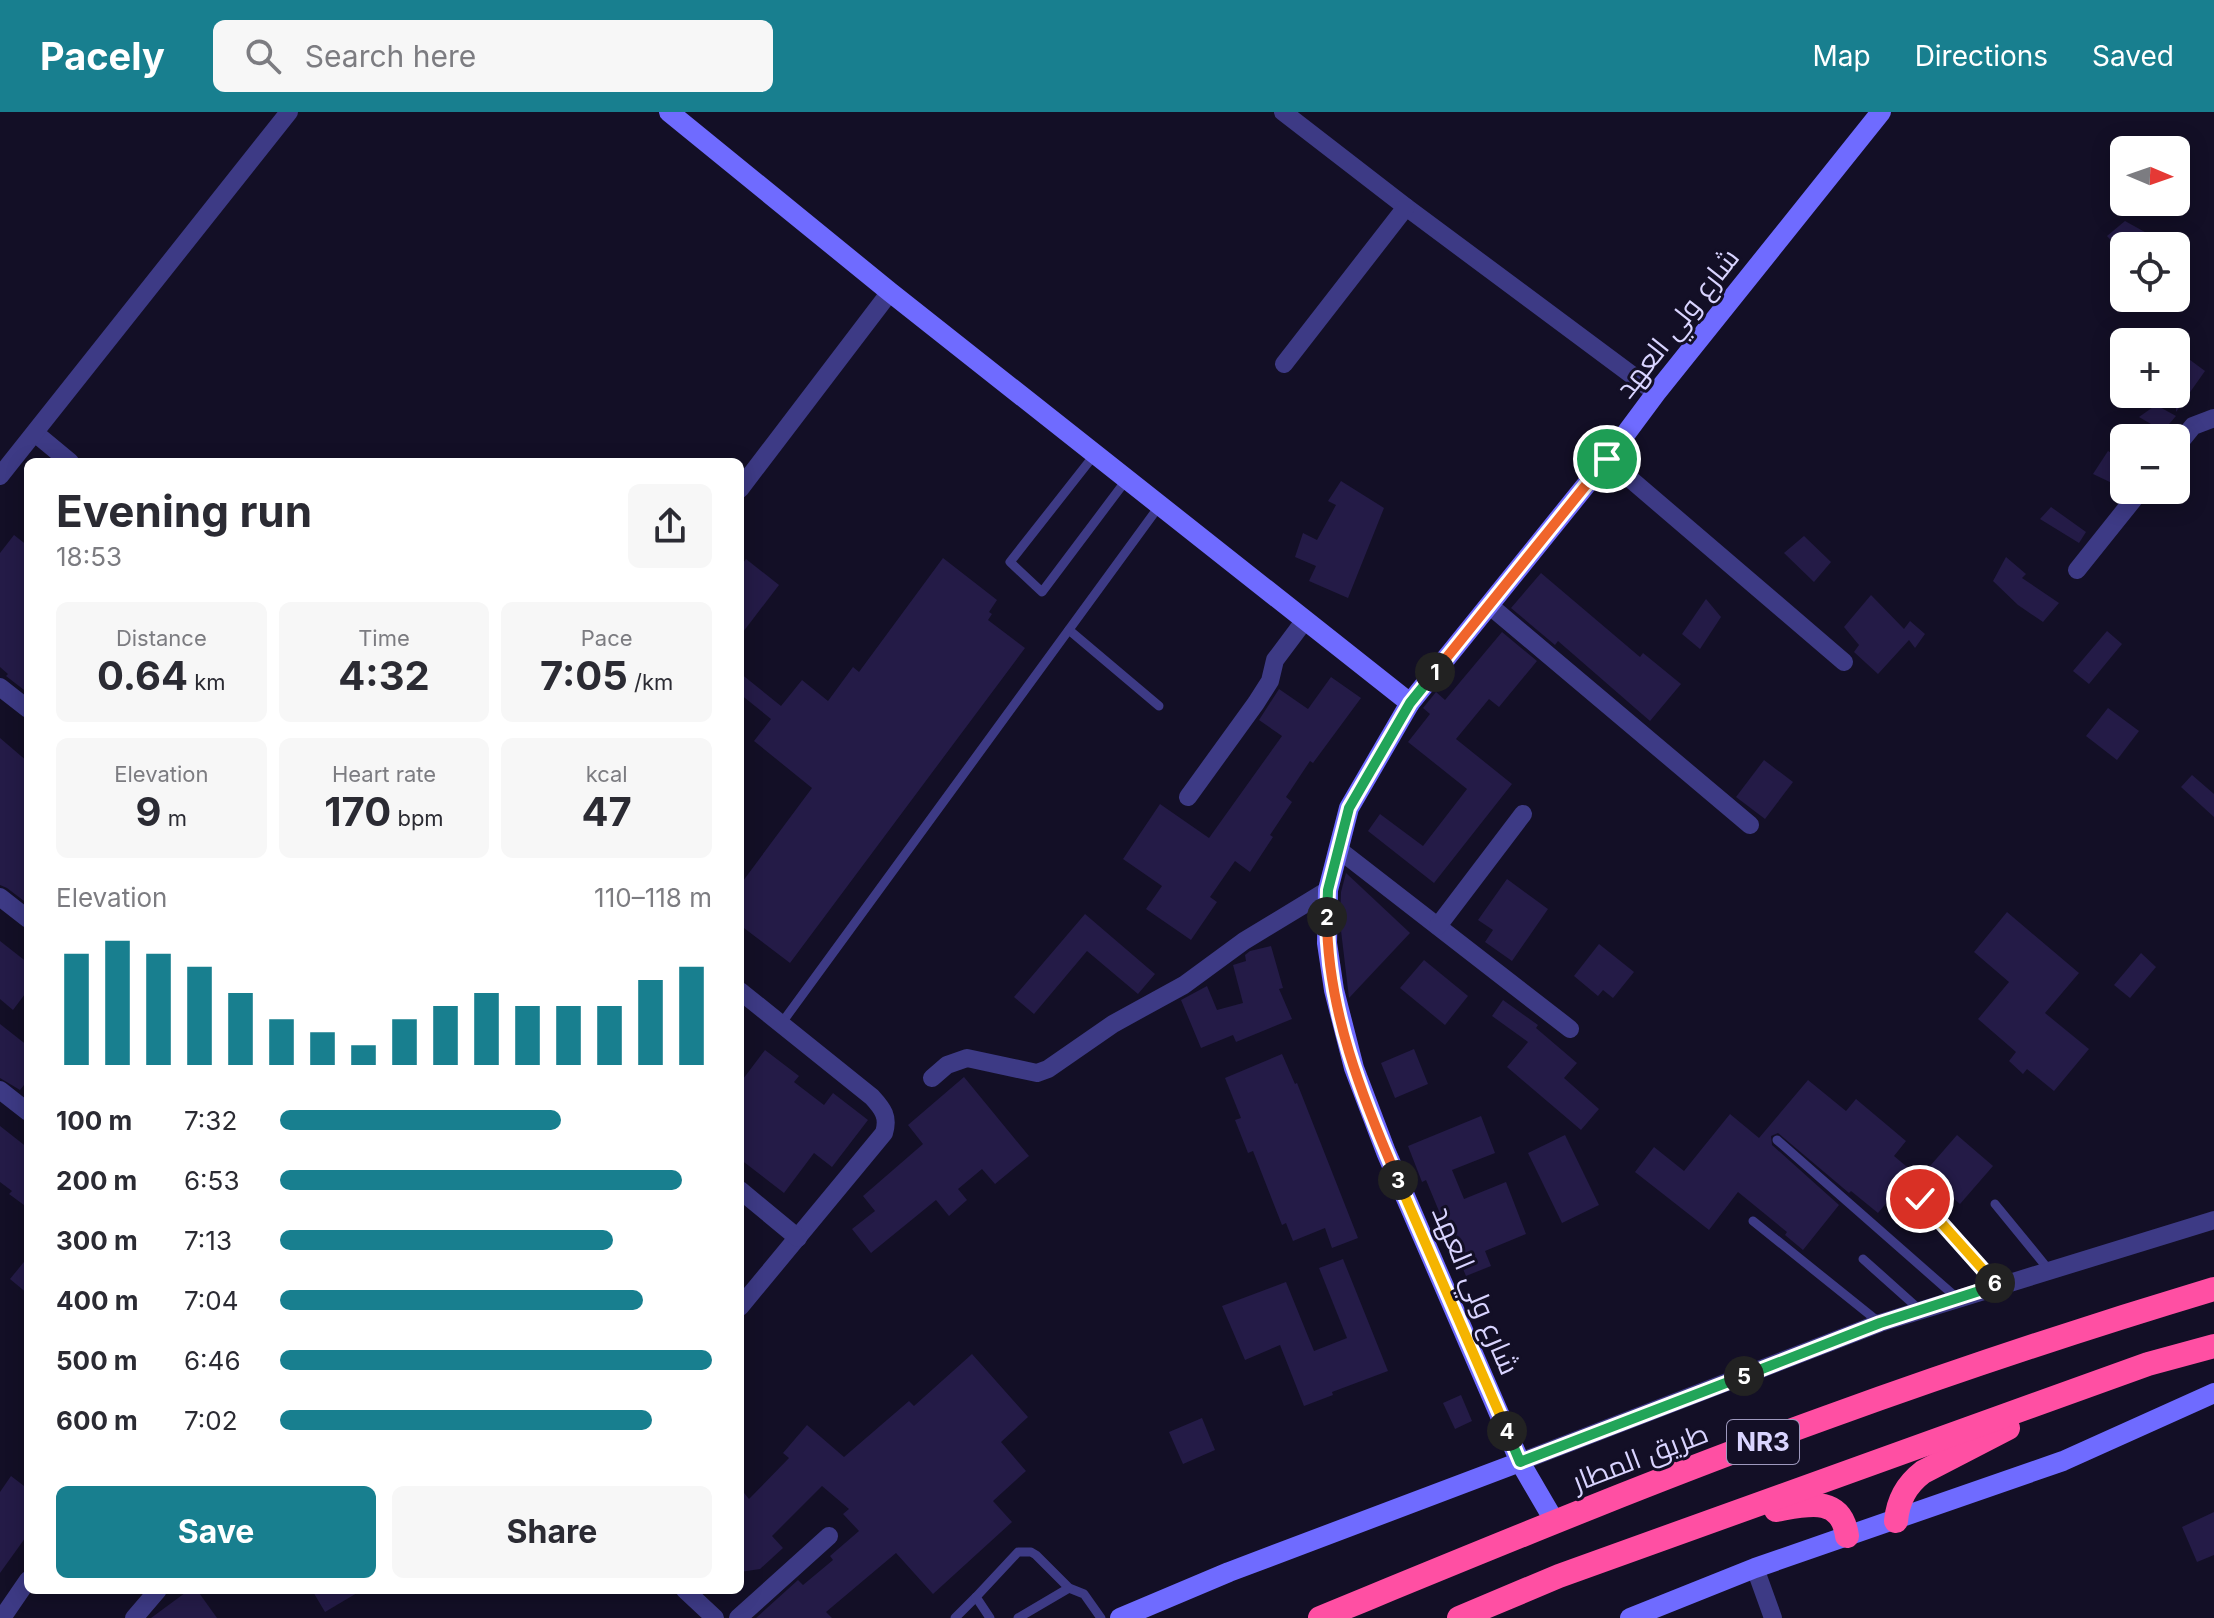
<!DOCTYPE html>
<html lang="en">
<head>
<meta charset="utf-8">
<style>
	body { margin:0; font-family:Inter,Cairo,sans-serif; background:#f7f7f7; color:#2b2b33; height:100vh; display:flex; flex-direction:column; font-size:30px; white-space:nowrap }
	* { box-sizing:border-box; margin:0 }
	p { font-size:26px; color:#7c7c81 }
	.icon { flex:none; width:44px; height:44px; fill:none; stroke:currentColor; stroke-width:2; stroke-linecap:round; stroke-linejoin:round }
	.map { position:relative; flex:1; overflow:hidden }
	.side { position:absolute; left:24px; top:346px; width:720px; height:1136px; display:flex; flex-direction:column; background:#fff; border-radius:12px; box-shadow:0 4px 20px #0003 }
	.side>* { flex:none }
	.needle { width:52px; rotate:92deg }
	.fabs { position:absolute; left:2110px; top:24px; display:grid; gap:16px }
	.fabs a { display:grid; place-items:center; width:80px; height:80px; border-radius:12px; background:#fff; box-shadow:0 4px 20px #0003; font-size:40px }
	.pin { position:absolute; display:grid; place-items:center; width:68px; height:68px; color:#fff; margin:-34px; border:4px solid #fff; border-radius:50%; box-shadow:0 2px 8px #0007 }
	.km { position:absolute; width:40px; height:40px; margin:-20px; border-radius:50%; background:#222; color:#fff; font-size:22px; line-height:40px; text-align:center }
	.round { display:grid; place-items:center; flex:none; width:84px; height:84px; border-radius:12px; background:#f7f7f7 }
	.summary { display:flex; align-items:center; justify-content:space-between; height:136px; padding:0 32px }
	h1 { font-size:44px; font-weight:700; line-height:60px }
	.metrics { display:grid; grid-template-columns:repeat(3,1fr); gap:12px; height:136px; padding:8px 32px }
	.metrics div { display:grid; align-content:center; border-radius:12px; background:#f7f7f7; text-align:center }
	.metrics b { font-size:40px; font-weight:700 }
	.metrics small { font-size:22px; font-weight:400 }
	.metrics p { font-size:22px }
	.chart { height:224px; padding:16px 32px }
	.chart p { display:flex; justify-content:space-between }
	.chart svg { width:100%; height:144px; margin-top:8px; stroke:#187f8f; stroke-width:6 }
	.primary-button { display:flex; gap:16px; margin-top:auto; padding:16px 32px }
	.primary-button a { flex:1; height:92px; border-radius:12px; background:#187f8f; color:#fff; font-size:32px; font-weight:700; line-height:92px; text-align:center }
	.primary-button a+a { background:#f7f7f7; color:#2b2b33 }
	ul { padding:0 32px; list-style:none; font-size:26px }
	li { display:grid; grid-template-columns:128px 96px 1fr; align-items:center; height:60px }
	li i { height:20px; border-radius:10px; background:#187f8f }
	header { display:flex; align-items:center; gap:48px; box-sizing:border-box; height:112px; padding:0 40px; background:#187f8f; color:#fff }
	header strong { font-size:38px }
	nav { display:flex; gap:44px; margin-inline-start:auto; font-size:28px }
	.search { width:560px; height:72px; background:#f7f7f7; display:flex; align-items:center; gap:20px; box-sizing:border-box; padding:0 28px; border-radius:12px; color:#7c7c81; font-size:30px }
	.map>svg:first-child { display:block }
	.building { fill:#241b47 }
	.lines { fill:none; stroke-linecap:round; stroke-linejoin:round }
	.lane { stroke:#3d3a85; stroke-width:9 }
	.street { stroke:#3d3a85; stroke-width:18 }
	.secondary { stroke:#6f6bff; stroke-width:20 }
	.highway { stroke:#ff4fa3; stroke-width:24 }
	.split-1-casing { stroke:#fff; stroke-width:16 }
	.split-2-casing { stroke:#fff; stroke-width:16 }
	.split-3-casing { stroke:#fff; stroke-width:16 }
	.split-4-casing { stroke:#fff; stroke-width:16 }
	.split-5-casing { stroke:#fff; stroke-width:16 }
	.split-6-casing { stroke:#fff; stroke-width:16 }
	.split-7-casing { stroke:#fff; stroke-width:16 }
	.split-1 { stroke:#f0652b; stroke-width:10 }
	.split-2 { stroke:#22a559; stroke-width:10 }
	.split-3 { stroke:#f0652b; stroke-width:10 }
	.split-4 { stroke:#f5b400; stroke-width:10 }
	.split-5 { stroke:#22a559; stroke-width:10 }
	.split-6 { stroke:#22a559; stroke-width:10 }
	.split-7 { stroke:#f5b400; stroke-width:10 }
	.labels { text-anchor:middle; stroke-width:6; stroke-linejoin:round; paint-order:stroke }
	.shield { fill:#130f26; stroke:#9e99be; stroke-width:2 }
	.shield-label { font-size:26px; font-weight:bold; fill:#d9d4ff }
	.street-label { font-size:28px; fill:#d9d4ff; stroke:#130f26 }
</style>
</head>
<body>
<header>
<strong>Pacely</strong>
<div class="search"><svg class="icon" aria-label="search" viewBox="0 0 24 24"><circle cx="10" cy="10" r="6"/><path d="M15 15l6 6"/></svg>Search here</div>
<nav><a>Map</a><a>Directions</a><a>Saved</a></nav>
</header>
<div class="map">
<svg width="2214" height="1506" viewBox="0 0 2214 1506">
	<rect width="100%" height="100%" fill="#130f26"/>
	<!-- building -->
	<g class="building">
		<polygon points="2125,109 2170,134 2116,134 2107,124"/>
		<polygon points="2182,242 2205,259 2176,300 2176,250"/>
		<polygon points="2156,293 2176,304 2163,319 2139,305"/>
		<polygon points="2108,339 2124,348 2124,359 2114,372 2093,362"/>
		<polygon points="1341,369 1384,396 1348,486 1309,469 1316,454 1295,445 1303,421 1317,428 1336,393 1328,389"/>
		<polygon points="2051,395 2086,420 2079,431 2040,407"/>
		<polygon points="14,423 28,434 28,581 6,564 8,562 0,555 0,441"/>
		<polygon points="1804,424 1831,450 1814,470 1784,441"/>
		<polygon points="2006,445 2026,462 2022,466 2059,491 2043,510 2018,493 1993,469"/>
		<polygon points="943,446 997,488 989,500 992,502 988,508 1025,536 790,851 740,813 740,773 812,676 754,629 771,607 740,582 740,561 781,594 802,568 828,589 853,555 859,560"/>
		<polygon points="746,447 779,473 740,524 740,455"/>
		<polygon points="1541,461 1640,545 1643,541 1681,572 1650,609 1558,529 1555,533 1511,496"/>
		<polygon points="1871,483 1904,517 1910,509 1925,522 1915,536 1909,528 1878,562 1854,540 1859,533 1844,515"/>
		<polygon points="1706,487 1721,505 1700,537 1682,522"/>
		<polygon points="2107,519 2122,532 2089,572 2073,559"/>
		<polygon points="1502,520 1537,549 1499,595 1489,587 1456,627 1512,672 1434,771 1368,719 1380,702 1423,734 1467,677 1408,630 1430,602 1423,596 1436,580 1445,588"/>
		<polygon points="1331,565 1361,586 1313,651 1310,649 1286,685 1292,690 1270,723 1273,725 1250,760 1235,749 1210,785 1217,790 1191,828 1146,797 1162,774 1123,747 1160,692 1209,726 1282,624 1259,608 1279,577 1308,597"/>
		<polygon points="2108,596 2139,619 2117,648 2086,624"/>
		<polygon points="0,626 28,650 28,792 7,776 0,773"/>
		<polygon points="1764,648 1793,670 1765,707 1736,685"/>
		<polygon points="2192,663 2214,682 2214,705 2181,675"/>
		<polygon points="1346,761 1410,821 1349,886 1340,810 1341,780"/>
		<polygon points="1507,767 1548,797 1512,849 1485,830 1493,818 1478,808"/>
		<polygon points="2007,800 2079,861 2045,901 2089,937 2054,979 2027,957 2023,962 2009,949 2016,940 1978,907 2009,870 1974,840"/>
		<polygon points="1085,802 1155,862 1138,882 1087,839 1034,902 1014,885"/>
		<polygon points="0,829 28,851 28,878 13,898 0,887"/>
		<polygon points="1599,832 1634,860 1613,886 1603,878 1598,884 1574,864"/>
		<polygon points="1271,834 1283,876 1279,877 1292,907 1236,930 1233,923 1201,936 1181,888 1207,874 1217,898 1243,891 1233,853 1246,849 1245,843 1250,839"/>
		<polygon points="2141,841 2156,855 2130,886 2114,873"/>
		<polygon points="1424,848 1468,884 1445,913 1400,876"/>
		<polygon points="1503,888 1538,913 1536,916 1577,951 1564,966 1599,997 1581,1018 1507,955 1528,930 1492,904"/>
		<polygon points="0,912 28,934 28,968 20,978 0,966"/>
		<polygon points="1414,937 1428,972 1395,986 1381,951"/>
		<polygon points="765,938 799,964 794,970 824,993 833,981 868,1008 832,1055 814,1041 784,1081 740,1047 740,971"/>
		<polygon points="1282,942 1295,972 1297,971 1358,1126 1332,1136 1325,1116 1293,1129 1286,1111 1282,1113 1253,1039 1248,1041 1235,1008 1241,1006 1225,966"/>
		<polygon points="964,965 1029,1044 995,1072 982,1057 958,1077 967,1088 949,1104 936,1088 871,1141 852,1117 875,1099 863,1084 923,1032 908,1013"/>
		<polygon points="1808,968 1846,999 1856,987 1906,1029 1894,1044 1913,1060 1878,1101 1851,1079 1849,1081 1778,1021 1771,1024 1772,1033 1839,1093 1803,1138 1785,1123 1787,1120 1738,1080 1709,1118 1635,1060 1654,1035 1684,1059 1730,1002 1759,1026"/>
		<polygon points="1481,1004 1495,1041 1452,1058 1464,1087 1506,1070 1526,1122 1485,1139 1491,1154 1466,1164 1426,1068 1422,1070 1408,1034"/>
		<polygon points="0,1014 28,1036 28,1096 9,1082 12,1079 0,1070"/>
		<polygon points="1565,1023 1599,1093 1562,1111 1528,1041"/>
		<polygon points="1957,1023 1993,1054 1960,1092 1924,1061"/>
		<polygon points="28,1145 28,1182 10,1167"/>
		<polygon points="1343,1147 1388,1259 1332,1280 1333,1283 1304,1294 1280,1233 1245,1248 1222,1194 1286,1170 1314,1239 1347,1226 1319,1156"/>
		<polygon points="972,1242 1028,1305 1001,1330 1026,1359 993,1389 1012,1410 933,1482 896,1441 826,1500 832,1506 756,1506 798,1468 803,1473 833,1448 830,1444 859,1419 843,1402 849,1397 822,1374 772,1424 783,1436 760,1457 740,1460 740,1376 749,1387 789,1346 783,1341 807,1313 844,1345 909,1289 914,1294"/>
		<polygon points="1461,1283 1472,1309 1455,1317 1443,1291"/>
		<polygon points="1202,1306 1215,1338 1183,1352 1169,1320"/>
		<polygon points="11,1364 28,1377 28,1422 0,1461 0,1380"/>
		<polygon points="2214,1400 2214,1443 2197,1450 2182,1415"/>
		<polygon points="189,1478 197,1478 217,1506 151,1506"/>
		<polygon points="312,1478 362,1478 325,1500"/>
	</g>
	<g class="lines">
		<!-- lane -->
		<g class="lane">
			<polyline points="1095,342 1010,450 1042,480 1127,367"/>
			<polyline points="1069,518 1159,594"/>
			<polyline points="781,912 1160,393"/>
			<polyline points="1777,1028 1957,1186"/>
			<polyline points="1920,1087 1998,1173"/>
			<polyline points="1995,1092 2049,1158"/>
			<polyline points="1753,1109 1880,1211"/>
			<polyline points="1863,1147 1920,1198"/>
			<polyline points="955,1506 976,1485"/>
			<polyline points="990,1506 976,1485 1018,1440 1031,1440 1036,1443 1069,1476 1084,1482 1101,1506"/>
			<polyline points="1018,1506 1069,1476"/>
		</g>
		<!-- street -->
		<g class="street">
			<polyline points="1283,0 1406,95 1656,281"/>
			<polyline points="1284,252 1406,95"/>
			<polyline points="35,321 70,350"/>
			<polyline points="2176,335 2193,314 2214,306"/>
			<polyline points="1607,347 1844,550"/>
			<polyline points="0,364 289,0"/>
			<polyline points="740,377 890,180"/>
			<polyline points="2077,458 2141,378"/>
			<polyline points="1489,493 1750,713"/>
			<polyline points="0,575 28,597"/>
			<polyline points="1188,685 1256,591 1270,569 1275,548 1305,508"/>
			<polyline points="1338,737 1570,917"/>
			<polyline points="0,785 28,807"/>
			<polyline points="1438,814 1523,702"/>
			<path d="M740,879L872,985C883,997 889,1005 884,1021L740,1195"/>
			<polyline points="932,966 947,953 967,946 1037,961 1048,957 1113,912 1184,873 1244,829 1328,778"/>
			<polyline points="0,978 28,1000"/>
			<polyline points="740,1078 798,1126"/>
			<polyline points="1520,1350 1880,1211 2214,1108"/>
			<polyline points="1755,1456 1773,1506"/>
			<polyline points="685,1478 715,1506"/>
			<polyline points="2,1506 28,1468"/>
			<polyline points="134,1506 158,1478"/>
			<polyline points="738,1506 829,1424"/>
		</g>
		<!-- secondary -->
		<g class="secondary">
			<polyline points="669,0 890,180 1410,591"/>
			<polyline points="1555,1410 1520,1350 1386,1040 1354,956 1334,878 1327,831 1328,778 1349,696 1410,591 1607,347 1656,281 1881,0"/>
			<polyline points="1120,1506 1229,1460 1520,1350"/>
			<polyline points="1630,1506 1755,1456 2063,1349 2214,1281"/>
		</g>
		<!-- highway -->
		<g class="highway">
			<path d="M1776,1398C1805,1393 1841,1382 1847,1424"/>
			<path d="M1896,1409C1898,1388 1906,1373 1923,1360L2008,1316"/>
			<path d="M1320,1506C1488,1437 1656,1367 1828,1305C1955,1259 2084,1216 2214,1177"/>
			<polyline points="1459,1506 1559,1464 2148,1252 2214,1234"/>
		</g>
	</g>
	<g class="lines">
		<defs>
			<polyline id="split-1" points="1435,560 1607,347"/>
			<polyline id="split-2" points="1327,805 1328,778 1349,696 1410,591 1435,560"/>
			<path id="split-3" d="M1327,805C1327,897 1362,985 1398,1068"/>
			<polyline id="split-4" points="1398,1068 1507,1319"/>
			<polyline id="split-5" points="1507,1319 1520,1350 1744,1264"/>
			<polyline id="split-6" points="1744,1264 1880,1211 1998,1173 1995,1171"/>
			<polyline id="split-7" points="1920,1087 1995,1171"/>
		</defs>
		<!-- split-1 casing -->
		<use href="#split-1" class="split-1-casing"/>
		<!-- split-2 casing -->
		<use href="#split-2" class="split-2-casing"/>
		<!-- split-3 casing -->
		<use href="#split-3" class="split-3-casing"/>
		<!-- split-4 casing -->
		<use href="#split-4" class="split-4-casing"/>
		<!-- split-5 casing -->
		<use href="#split-5" class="split-5-casing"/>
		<!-- split-6 casing -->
		<use href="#split-6" class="split-6-casing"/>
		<!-- split-7 casing -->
		<use href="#split-7" class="split-7-casing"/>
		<!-- split-1 -->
		<use href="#split-1" class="split-1"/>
		<!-- split-2 -->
		<use href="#split-2" class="split-2"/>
		<!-- split-3 -->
		<use href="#split-3" class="split-3"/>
		<!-- split-4 -->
		<use href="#split-4" class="split-4"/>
		<!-- split-5 -->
		<use href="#split-5" class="split-5"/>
		<!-- split-6 -->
		<use href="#split-6" class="split-6"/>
		<!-- split-7 -->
		<use href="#split-7" class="split-7"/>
	</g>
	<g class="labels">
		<!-- shield labels -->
		<rect class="shield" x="1727" y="1308" width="72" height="44" rx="6"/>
		<g class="shield-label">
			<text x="1763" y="1339">NR3</text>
		</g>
		<!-- street labels -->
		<g class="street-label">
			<text transform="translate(1677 211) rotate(-52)" y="10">شارع ولي العهد</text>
			<text transform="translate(1476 1178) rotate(67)" y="10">شارع ولي العهد</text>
			<text transform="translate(1640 1345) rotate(-21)" y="10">طريق المطار</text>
		</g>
	</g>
</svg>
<div class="fabs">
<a><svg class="needle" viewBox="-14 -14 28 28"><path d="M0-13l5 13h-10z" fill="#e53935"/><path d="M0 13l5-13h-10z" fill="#7c7c81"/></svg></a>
<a><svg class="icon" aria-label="locate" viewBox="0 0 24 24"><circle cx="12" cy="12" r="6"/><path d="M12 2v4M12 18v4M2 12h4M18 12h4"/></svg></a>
<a>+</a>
<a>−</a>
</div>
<div class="pin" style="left:1607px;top:347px;background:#1e9e55"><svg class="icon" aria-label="arrive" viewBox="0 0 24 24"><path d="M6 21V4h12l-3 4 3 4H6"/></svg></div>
<div class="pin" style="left:1920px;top:1087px;background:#d93025"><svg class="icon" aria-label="check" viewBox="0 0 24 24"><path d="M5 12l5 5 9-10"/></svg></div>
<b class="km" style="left:1435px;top:560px">1</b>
<b class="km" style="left:1327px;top:805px">2</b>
<b class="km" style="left:1398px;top:1068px">3</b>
<b class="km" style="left:1507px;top:1319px">4</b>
<b class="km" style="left:1744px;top:1264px">5</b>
<b class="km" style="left:1995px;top:1171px">6</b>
<section class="side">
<div class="summary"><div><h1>Evening run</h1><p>18:53</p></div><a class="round"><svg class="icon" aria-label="share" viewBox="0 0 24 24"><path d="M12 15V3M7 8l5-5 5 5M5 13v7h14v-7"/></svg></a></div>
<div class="metrics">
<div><p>Distance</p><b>0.64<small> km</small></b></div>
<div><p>Time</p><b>4:32</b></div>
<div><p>Pace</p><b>7:05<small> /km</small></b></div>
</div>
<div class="metrics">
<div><p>Elevation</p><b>9<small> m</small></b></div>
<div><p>Heart rate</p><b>170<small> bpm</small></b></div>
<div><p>kcal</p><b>47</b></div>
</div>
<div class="chart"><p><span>Elevation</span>110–118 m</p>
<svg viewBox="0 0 160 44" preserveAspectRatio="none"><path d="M5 44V10M15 44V6M25 44V10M35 44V14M45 44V22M55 44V30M65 44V34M75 44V38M85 44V30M95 44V26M105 44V22M115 44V26M125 44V26M135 44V26M145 44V18M155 44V14"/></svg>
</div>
<ul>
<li><b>100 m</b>7:32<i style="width:65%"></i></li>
<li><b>200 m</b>6:53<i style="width:93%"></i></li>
<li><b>300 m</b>7:13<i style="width:77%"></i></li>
<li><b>400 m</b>7:04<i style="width:84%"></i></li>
<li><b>500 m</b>6:46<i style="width:100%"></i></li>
<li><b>600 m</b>7:02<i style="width:86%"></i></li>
</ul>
<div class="primary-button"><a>Save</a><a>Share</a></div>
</section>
</div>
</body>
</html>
